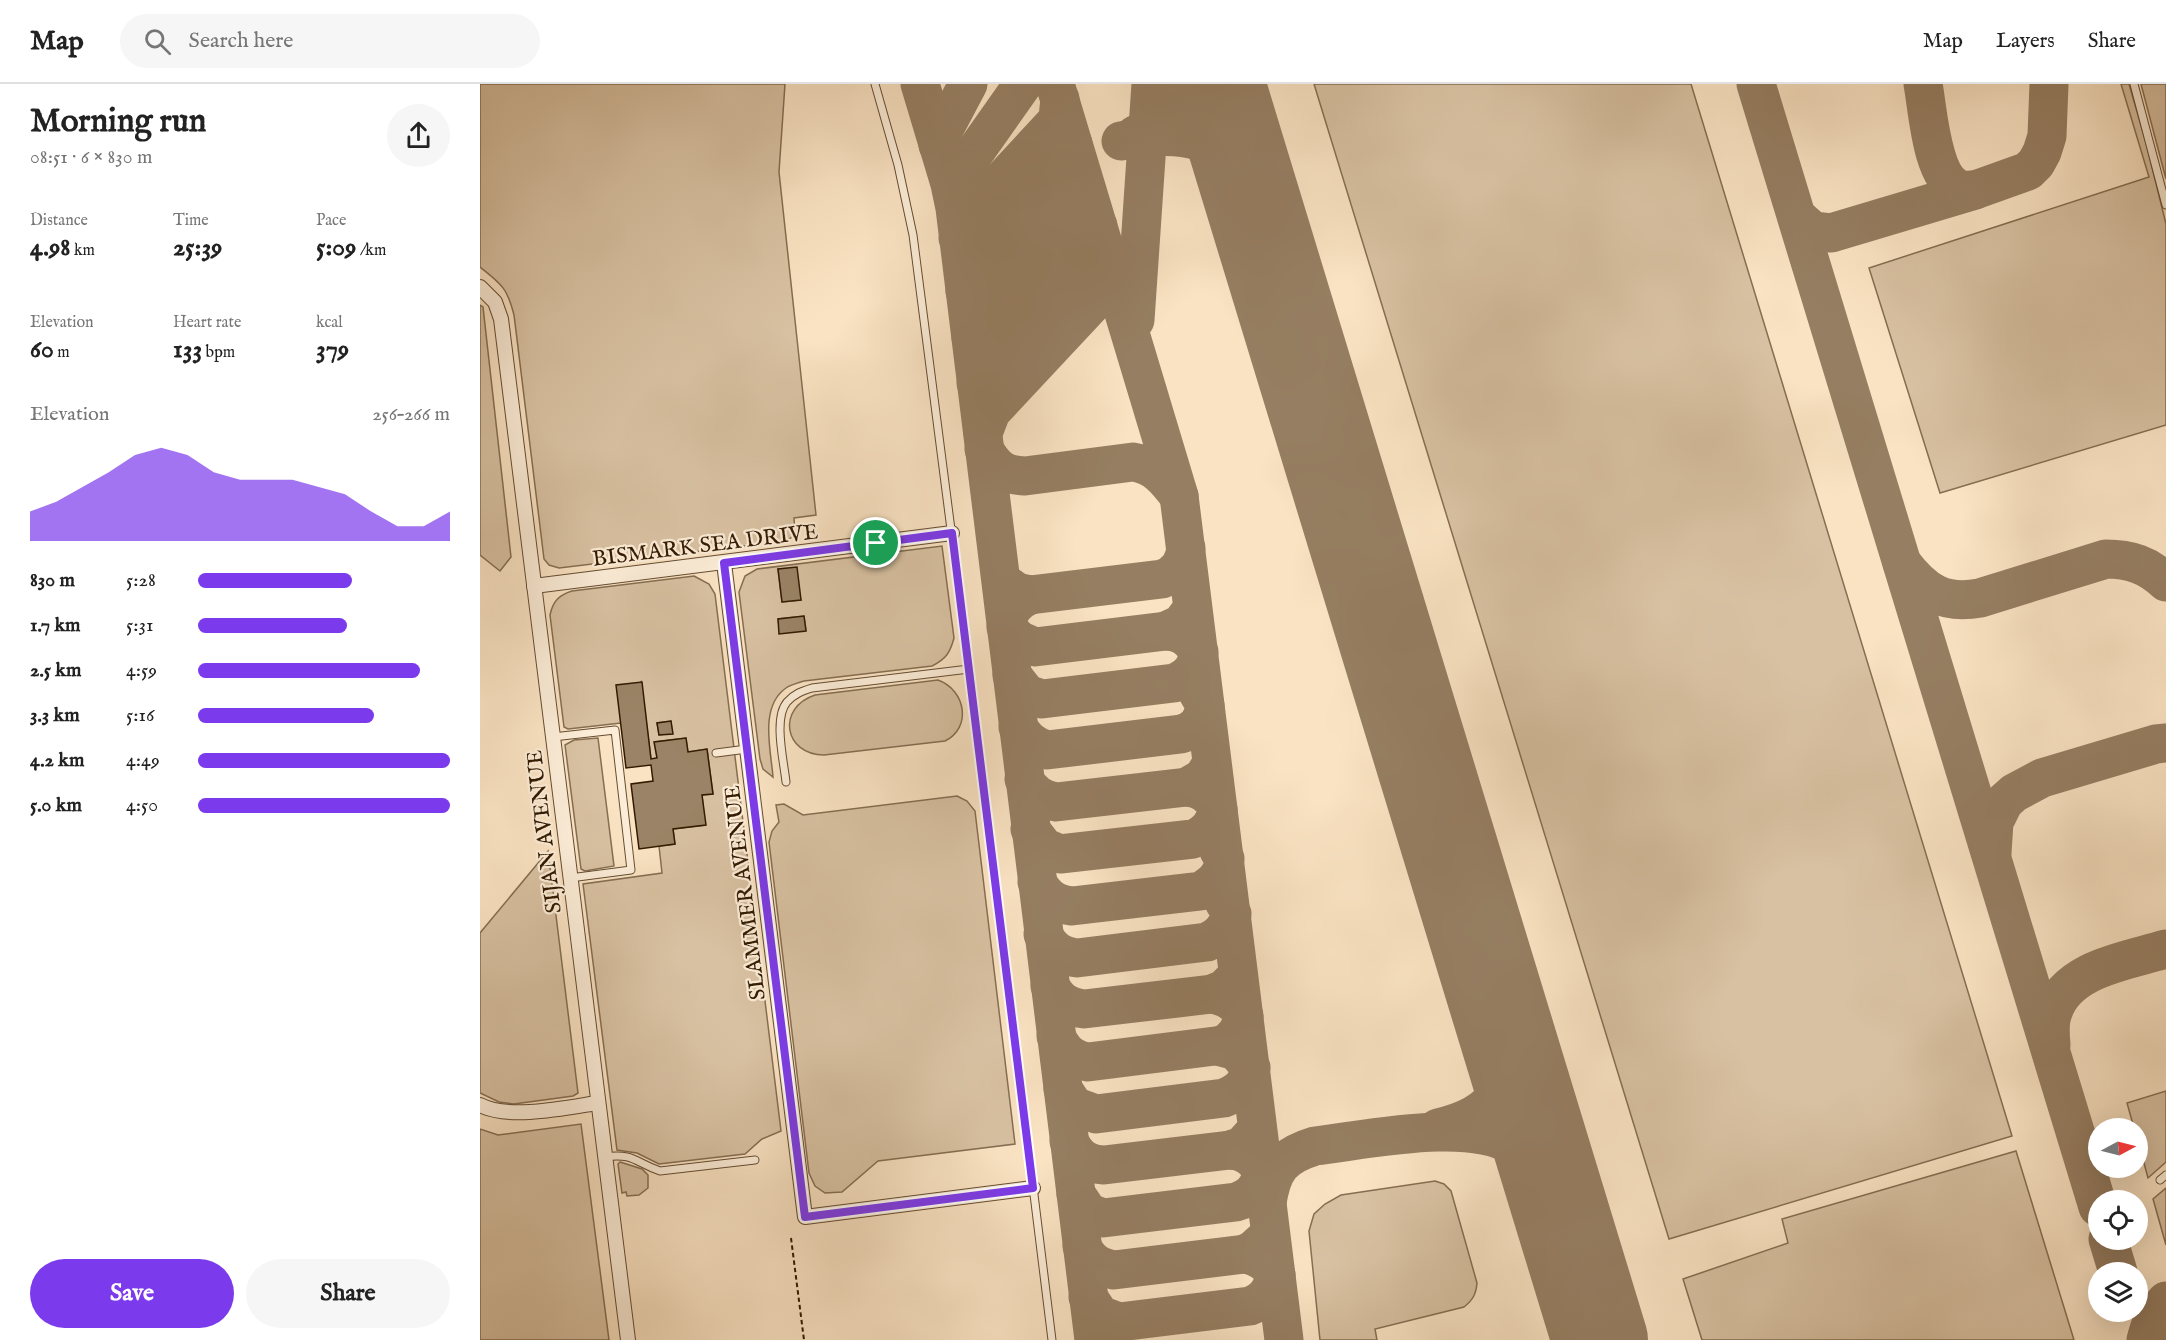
<!DOCTYPE html>
<html lang="en">
<head>
<meta charset="utf-8">
<style>
	body { margin:0; font-family:"IM FELL English",serif; background:#f6f6f6; color:#222; height:100vh; display:flex; flex-direction:column; font-size:22px; white-space:nowrap }
	* { box-sizing:border-box; margin:0 }
	p { font-size:20px; color:#767676 }
	.icon { flex:none; width:33px; height:33px; fill:none; stroke:currentColor; stroke-width:2; stroke-linecap:round; stroke-linejoin:round }
	.map { position:relative; flex:1; overflow:hidden }
	.side { display:flex; flex-direction:column; background:#fff; width:480px }
	.side>* { flex:none }
	.needle { width:39px; rotate:83deg }
	.fabs { position:absolute; left:1608px; top:1034px; display:grid; gap:12px }
	.fabs a { display:grid; place-items:center; width:60px; height:60px; border-radius:50%; background:#fff; box-shadow:0 6px 24px #0002; font-size:30px }
	.pin { position:absolute; display:grid; place-items:center; width:51px; height:51px; color:#fff; margin:-26px; border:3px solid #fff; border-radius:50%; box-shadow:0 2px 6px #0007 }
	.round { display:grid; place-items:center; flex:none; width:63px; height:63px; border-radius:32px; background:#f6f6f6 }
	.summary { display:flex; align-items:center; justify-content:space-between; height:102px; padding:0 30px }
	h1 { font-size:33px; font-weight:700; line-height:45px }
	.metrics { display:grid; grid-template-columns:repeat(3,1fr); gap:9px; height:102px; padding:6px 30px }
	.metrics div { display:grid; align-content:center }
	.metrics b { font-size:26px; font-weight:700 }
	.metrics small { font-size:16px; font-weight:400 }
	.metrics p { font-size:16px }
	.chart { height:168px; padding:12px 30px }
	.chart p { display:flex; justify-content:space-between }
	.chart svg { width:100%; height:108px; margin-top:6px; fill:#7c3aed; opacity:.7 }
	.cta { display:flex; gap:12px; margin-top:auto; padding:12px 30px }
	.cta a { flex:1; height:69px; border-radius:36px; background:#7c3aed; color:#fff; font-size:24px; font-weight:700; line-height:69px; text-align:center }
	.cta a+a { background:#f6f6f6; color:#222 }
	ul { padding:0 30px; list-style:none; font-size:20px }
	li { display:grid; grid-template-columns:96px 72px 1fr; align-items:center; height:45px }
	li i { height:15px; border-radius:8px; background:#7c3aed }
	header { display:flex; align-items:center; gap:36px; box-sizing:border-box; height:84px; padding:0 30px; background:#fff; border-bottom:2px solid #e0e0e0 }
	header strong { font-size:28px }
	nav { display:flex; gap:33px; margin-inline-start:auto; font-size:21px }
	.search { width:420px; height:54px; background:#f6f6f6; display:flex; align-items:center; gap:15px; box-sizing:border-box; padding:0 21px; border-radius:33px; color:#767676; font-size:22px }
	main { display:flex; flex:1; min-height:0 }
	.map>svg:first-child { display:block }
	.green { fill:#d8c1a2; stroke:#856e52; stroke-width:1.5; fill-rule:evenodd }
	.lines { fill:none; stroke-linecap:round; stroke-linejoin:round }
	.taxiway { stroke:#967e62; stroke-width:39 }
	.runway { stroke:#967e62; stroke-width:96 }
	.building { fill:#9a8366; stroke:#321a01; stroke-width:1.5 }
	.service-casing { stroke:#644c32; stroke-width:9 }
	.minor-casing { stroke:#644c32; stroke-width:16 }
	.path { stroke:#321a01; stroke-width:2; stroke-dasharray:4.5 3; stroke-linecap:butt }
	.service { stroke:#fcedd8; stroke-width:7 }
	.minor { stroke:#fcedd8; stroke-width:14 }
	.route-casing { stroke:#fff; stroke-width:12 }
	.route { stroke:#7c3aed; stroke-width:8 }
	.labels { text-anchor:middle; stroke-width:4.5; stroke-linejoin:round; paint-order:stroke }
	.street-label { font-size:22px; fill:#321a01; stroke:#fcedd8 }
</style>
</head>
<body>
<header>
<strong>Map</strong>
<div class="search"><svg class="icon" aria-label="search" viewBox="0 0 24 24"><circle cx="10" cy="10" r="6"/><path d="M15 15l6 6"/></svg>Search here</div>
<nav><a>Map</a><a>Layers</a><a>Share</a></nav>
</header>
<main>
<section class="side">
<div class="summary"><div><h1>Morning run</h1><p>08:51 · 6 × 830 m</p></div><a class="round"><svg class="icon" aria-label="share" viewBox="0 0 24 24"><path d="M12 15V3M7 8l5-5 5 5M5 13v7h14v-7"/></svg></a></div>
<div class="metrics">
<div><p>Distance</p><b>4.98<small> km</small></b></div>
<div><p>Time</p><b>25:39</b></div>
<div><p>Pace</p><b>5:09<small> /km</small></b></div>
</div>
<div class="metrics">
<div><p>Elevation</p><b>60<small> m</small></b></div>
<div><p>Heart rate</p><b>133<small> bpm</small></b></div>
<div><p>kcal</p><b>379</b></div>
</div>
<div class="chart"><p><span>Elevation</span>256–266 m</p>
<svg viewBox="0 0 160 44" preserveAspectRatio="none"><path d="M0 44V32L10 28L20 22L30 16L40 9L50 6L60 9L70 16L80 19L90 19L100 19L110 22L120 25L130 32L140 38L150 38L160 32V44z"/></svg>
</div>
<ul>
<li><b>830 m</b>5:28<i style="width:61%"></i></li>
<li><b>1.7 km</b>5:31<i style="width:59%"></i></li>
<li><b>2.5 km</b>4:59<i style="width:88%"></i></li>
<li><b>3.3 km</b>5:16<i style="width:70%"></i></li>
<li><b>4.2 km</b>4:49<i style="width:100%"></i></li>
<li><b>5.0 km</b>4:50<i style="width:100%"></i></li>
</ul>
<div class="cta"><a>Save</a><a>Share</a></div>
</section>
<div class="map">
<svg width="1686" height="1256" viewBox="0 0 1686 1256">
	<rect width="100%" height="100%" fill="#fae3c3"/>
	<filter id="stains"><feTurbulence type="fractalNoise" baseFrequency=".00333" numOctaves="4"/><feColorMatrix values="0 0 0 0 .2 0 0 0 0 .09 0 0 0 0 .02 0 0 0 .5 -.17"/></filter>
	<radialGradient id="worn" r=".72"><stop offset=".6" stop-color="#630" stop-opacity="0"/><stop offset="1" stop-color="#630" stop-opacity=".3"/></radialGradient>
	<!-- green -->
	<g class="green">
		<path d="M0,0H305L299,88L336,431L314,434L315,451L306,457L79,484L69,481L64,475L34,231C27,203 21,200 0,183Z"/>
		<polygon points="834,0 1211,0 1532,1052 1189,1155"/>
		<polygon points="1641,0 1649,0 1666,59 1686,140 1686,341 1460,409 1389,184 1669,93"/>
		<polygon points="1661,0 1686,0 1686,95"/>
		<polygon points="0,221 3,223 31,473 20,487 0,471"/>
		<path d="M462,462L474,554C470,569 466,575 452,582L324,597C318,599 310,601 306,604C279,623 291,666 293,693L283,685L280,675L259,508L265,492L277,485ZM298,486L321,516L302,518ZM324,532L326,546L300,549L298,535Z"/>
		<path d="M214,492L229,500L235,510L301,1047L282,1055L265,1070L179,1080L157,1069L137,1066L103,800L182,789L179,762L195,760L193,745L225,741L222,711L233,710L227,665L208,668L206,654L175,658L177,674L171,675L161,598L141,639L88,645L84,643L70,531C73,517 79,511 92,507ZM191,637L192,649L179,651L177,639Z"/>
		<path d="M458,596C486,606 492,644 465,657L344,671C304,671 296,624 335,611Z"/>
		<polygon points="118,654 134,782 105,787 101,785 85,661 94,656"/>
		<polygon points="477,712 487,717 495,727 535,1060 398,1077 362,1108 345,1109 335,1102 329,1089 289,758 292,747 299,738 296,721 304,720 323,731"/>
		<polygon points="68,767 98,1009 93,1012 34,1020 19,1018 0,1009 0,849"/>
		<polygon points="1686,1007 1686,1078 1668,1094 1658,1057 1658,1044 1654,1044 1647,1019"/>
		<polygon points="101,1040 129,1256 0,1256 0,1045 18,1051"/>
		<polygon points="1536,1067 1594,1256 1222,1256 1203,1195 1308,1159 1302,1135"/>
		<polygon points="140,1078 162,1085 168,1091 168,1104 159,1111 147,1112 146,1108 142,1109 138,1080"/>
		<path d="M955,1097L964,1100L971,1107L997,1199C996,1210 993,1216 984,1223L895,1245L897,1256H840L829,1147L834,1130L845,1120L861,1111Z"/>
		<polygon points="1686,1104 1686,1161 1673,1115"/>
	</g>
	<g class="lines">
		<!-- taxiway -->
		<g class="taxiway">
			<polyline points="440,0 470,100 475,124 614,1256"/>
			<polyline points="575,0 699,412 804,1256"/>
			<polyline points="1276,0 1618,1123"/>
			<path d="M1443,0C1448,26 1451,91 1477,104C1482,107 1489,106 1495,106"/>
			<path d="M655,51C679,40 696,24 707,0"/>
			<path d="M641,57C674,51 721,46 747,74C761,90 768,113 777,132"/>
			<polyline points="458,61 459,55 488,0"/>
			<polyline points="473,111 476,95 543,0"/>
			<polyline points="1317,133 1333,147 1351,149 1495,106 1548,87 1556,79 1562,68 1567,52 1569,0"/>
			<polyline points="478,154 485,136 574,40 578,34 580,15"/>
			<polyline points="485,207 488,190 493,184 591,77 593,60"/>
			<polyline points="655,236 671,0"/>
			<polyline points="491,253 492,243 497,232 600,122 604,117 605,101"/>
			<polyline points="496,299 504,280 612,165 618,154 618,142"/>
			<polyline points="503,349 511,328 626,205 630,198 630,183"/>
			<path d="M504,365C515,384 523,391 545,392L653,378C675,381 686,395 699,412"/>
			<path d="M1422,479C1444,508 1464,521 1500,514L1626,475C1650,475 1668,481 1686,498"/>
			<path d="M527,501L537,508L550,511L682,495C697,490 704,479 706,464"/>
			<path d="M550,511C536,517 528,527 526,543L539,556L555,563L686,547L701,540L707,532"/>
			<path d="M532,591L547,610L562,615L694,599C710,593 716,584 719,568C710,555 703,548 686,547"/>
			<path d="M538,643C546,655 553,662 567,666L701,650C716,646 723,637 725,621L718,609"/>
			<path d="M544,695C551,708 562,716 576,718L707,703L724,693L727,687"/>
			<path d="M550,745L564,763L580,770L713,755C728,749 734,740 738,725C732,711 721,704 707,703"/>
			<polyline points="1512,769 1514,738 1524,718 1534,709 1562,694 1676,660 1686,659"/>
			<path d="M557,798C566,813 574,820 592,822L721,807C735,799 742,791 745,775L739,767"/>
			<path d="M563,850C571,865 580,872 597,874L727,858C741,852 746,844 752,830L744,818"/>
			<path d="M570,902C579,917 587,923 604,925L732,910L744,905L753,896"/>
			<path d="M576,952C583,967 591,975 608,978L743,961C755,954 760,946 764,932C756,919 748,913 732,910"/>
			<path d="M1571,961C1570,950 1569,938 1573,928C1587,884 1647,877 1686,865"/>
			<path d="M583,1005L594,1022L616,1030L744,1014C760,1008 767,1000 771,984L756,967L737,962"/>
			<path d="M958,1044C1024,1029 1031,997 1022,935"/>
			<path d="M589,1057C597,1073 606,1080 624,1081L750,1066L762,1062L771,1052"/>
			<path d="M596,1110L608,1128L623,1134L756,1118C772,1113 779,1104 783,1087C774,1075 767,1067 750,1066"/>
			<path d="M787,1119C792,1085 802,1072 835,1062C887,1056 990,1033 1035,1063C1055,1076 1066,1095 1078,1116"/>
			<polyline points="1628,1155 1638,1188"/>
			<path d="M602,1162C609,1177 618,1183 634,1186L765,1170L773,1166L784,1156"/>
			<path d="M608,1213L620,1231L639,1238L770,1222C786,1216 791,1207 796,1191C787,1179 780,1173 765,1170"/>
			<path d="M1666,1256C1670,1240 1675,1229 1686,1217"/>
		</g>
		<!-- runway -->
		<polyline class="runway" points="737,0 1120,1256"/>
	</g>
	<!-- building -->
	<g class="building">
		<polygon points="317,483 321,516 302,518 298,485"/>
		<polygon points="324,532 326,547 299,550 298,535"/>
		<polygon points="162,598 171,675 177,674 174,658 206,654 208,668 227,665 233,710 222,711 226,741 193,745 195,760 159,765 151,700 173,697 171,681 146,684 136,601"/>
		<polygon points="191,637 193,650 179,651 177,639"/>
	</g>
	<g class="lines">
		<defs>
			<g id="service">
				<polyline points="395,0 418,81 433,151 489,585 572,1256"/>
				<polyline points="1654,0 1686,121"/>
				<polyline points="73,653 135,646 151,786 90,794"/>
				<polyline points="236,669 267,665"/>
				<path d="M306,698C304,678 293,634 307,618C314,610 322,607 332,604L489,585"/>
				<path d="M124,1073C155,1069 154,1078 180,1087L275,1076"/>
				<polyline points="1680,1096 1686,1091"/>
			</g>
			<g id="minor">
				<polyline points="0,203 15,218 21,235 148,1256"/>
				<polyline points="244,479 325,1133 553,1104"/>
				<polyline points="54,502 472,449"/>
				<path d="M0,1021C28,1036 85,1024 117,1019"/>
			</g>
		</defs>
		<!-- service casing -->
		<use href="#service" class="service-casing"/>
		<!-- minor casing -->
		<use href="#minor" class="minor-casing"/>
		<!-- path -->
		<polyline class="path" points="311,1154 324,1256"/>
		<!-- service -->
		<use href="#service" class="service"/>
		<!-- minor -->
		<use href="#minor" class="minor"/>
	</g>
	<g class="lines">
		<defs>
			<polygon id="route" points="472,449 553,1104 325,1133 244,479"/>
		</defs>
		<!-- route casing -->
		<use href="#route" class="route-casing"/>
		<!-- route -->
		<use href="#route" class="route"/>
	</g>
	<g class="labels">
		<!-- street labels -->
		<g class="street-label">
			<text transform="translate(225 460) rotate(-7)" y="8">BISMARK SEA DRIVE</text>
			<text transform="translate(63 748) rotate(-97)" y="8">SIJAN AVENUE</text>
			<text transform="translate(264 809) rotate(-97)" y="8">SLAMMER AVENUE</text>
		</g>
	</g>
	<rect width="100%" height="100%" filter="url(#stains)"/>
	<rect width="100%" height="100%" fill="url(#worn)"/>
</svg>
<div class="fabs">
<a><svg class="needle" viewBox="-14 -14 28 28"><path d="M0-13l5 13h-10z" fill="#e53935"/><path d="M0 13l5-13h-10z" fill="#767676"/></svg></a>
<a><svg class="icon" aria-label="locate" viewBox="0 0 24 24"><circle cx="12" cy="12" r="6"/><path d="M12 2v4M12 18v4M2 12h4M18 12h4"/></svg></a>
<a><svg class="icon" aria-label="layers" viewBox="0 0 24 24"><path d="M12 4l9 5-9 5-9-5zM3 14l9 5 9-5"/></svg></a>
</div>
<div class="pin" style="left:396px;top:459px;background:#1e9e55"><svg class="icon" aria-label="arrive" viewBox="0 0 24 24"><path d="M6 21V4h12l-3 4 3 4H6"/></svg></div>
</div>
</main>
</body>
</html>
